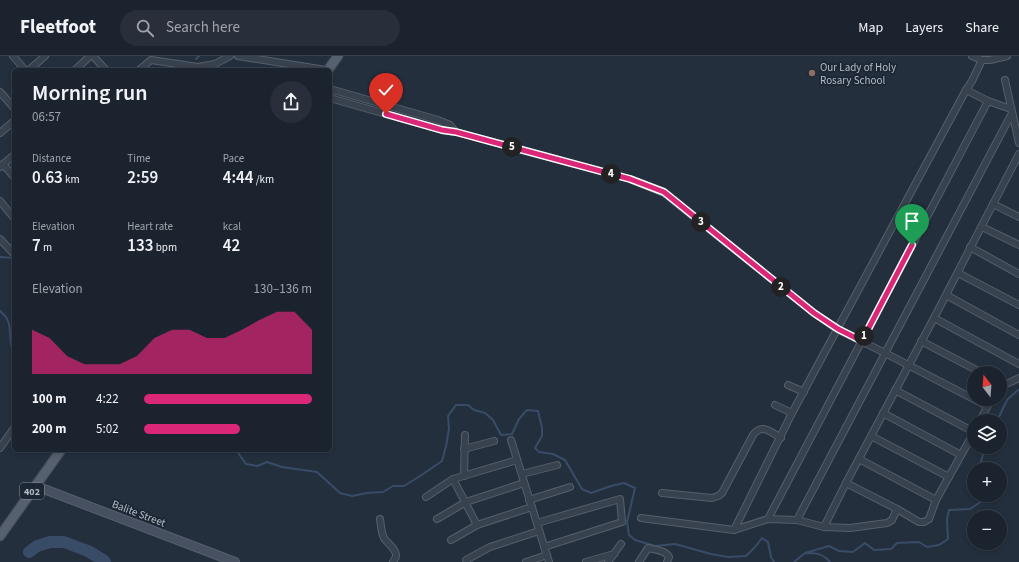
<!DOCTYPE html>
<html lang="en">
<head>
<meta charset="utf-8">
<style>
	body { margin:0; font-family:"Source Sans 3",sans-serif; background:#282f3a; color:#f1f3f6; height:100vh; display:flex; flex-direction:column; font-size:15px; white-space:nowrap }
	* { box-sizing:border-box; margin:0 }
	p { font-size:13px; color:#a0a4aa }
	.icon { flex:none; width:22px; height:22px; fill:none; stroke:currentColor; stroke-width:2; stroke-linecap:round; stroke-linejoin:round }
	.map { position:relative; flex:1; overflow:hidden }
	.drawer { position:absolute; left:12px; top:12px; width:320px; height:384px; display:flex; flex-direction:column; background:#1b232e; border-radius:6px; box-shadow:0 2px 6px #0003,0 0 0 1px #39404a }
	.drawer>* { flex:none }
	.needle { width:26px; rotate:343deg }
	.controls { position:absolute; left:967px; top:310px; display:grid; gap:8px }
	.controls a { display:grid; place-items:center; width:40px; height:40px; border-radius:50%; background:#1b232e; box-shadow:0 2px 6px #0003,0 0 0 1px #39404a; font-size:20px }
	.pin { position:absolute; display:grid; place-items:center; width:34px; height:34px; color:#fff; margin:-41px -17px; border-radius:50% 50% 50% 0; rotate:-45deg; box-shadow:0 0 4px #0007 }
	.pin .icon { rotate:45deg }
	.km { position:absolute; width:20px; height:20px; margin:-10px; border-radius:50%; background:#222; color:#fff; font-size:11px; line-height:20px; text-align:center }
	.round { display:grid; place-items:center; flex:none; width:42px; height:42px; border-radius:21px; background:#282f3a }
	.head { display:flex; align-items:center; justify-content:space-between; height:68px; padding:0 20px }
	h1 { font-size:22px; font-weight:600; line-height:30px }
	.metrics { display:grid; grid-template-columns:repeat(3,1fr); gap:6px; height:68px; padding:4px 20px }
	.metrics div { display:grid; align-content:center }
	.metrics b { font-size:17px; font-weight:600 }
	.metrics small { font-size:11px; font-weight:400 }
	.metrics p { font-size:11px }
	.chart { height:112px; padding:8px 20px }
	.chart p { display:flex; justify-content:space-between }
	.chart svg { width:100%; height:72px; margin-top:4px; fill:#db2777; opacity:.7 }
	ul { padding:0 20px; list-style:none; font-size:13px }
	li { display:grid; grid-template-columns:64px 48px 1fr; align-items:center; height:30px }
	li i { height:10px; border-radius:5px; background:#db2777 }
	header { display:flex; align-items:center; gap:24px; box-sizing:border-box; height:56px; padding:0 20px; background:#1b232e; border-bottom:1px solid #39404a }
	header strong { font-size:19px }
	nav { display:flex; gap:22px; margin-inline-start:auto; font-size:14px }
	.search { width:280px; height:36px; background:#282f3a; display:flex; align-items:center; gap:10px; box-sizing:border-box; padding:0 14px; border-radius:22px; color:#a0a4aa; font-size:15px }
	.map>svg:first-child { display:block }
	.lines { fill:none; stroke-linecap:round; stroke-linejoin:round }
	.stream { stroke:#394c67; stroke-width:2 }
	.river { stroke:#394c67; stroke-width:12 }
	.street-casing { stroke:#565f6c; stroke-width:8 }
	.secondary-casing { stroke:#565f6c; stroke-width:10 }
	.primary-casing { stroke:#414a57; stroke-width:11 }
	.street { stroke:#38414e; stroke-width:6 }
	.secondary { stroke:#465061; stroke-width:8 }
	.primary { stroke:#56606e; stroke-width:9 }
	.route-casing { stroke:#fff; stroke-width:8 }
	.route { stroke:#db2777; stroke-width:5 }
	.education-dot { fill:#8d6e63; stroke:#1d2633; stroke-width:1.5 }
	.labels { text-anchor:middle; stroke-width:3.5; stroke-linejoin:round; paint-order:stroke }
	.shield { fill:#1d2633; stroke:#878f9c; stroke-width:1 }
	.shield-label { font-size:10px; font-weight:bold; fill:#b4bcc9 }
	.poi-label { font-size:11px; fill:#b4bcc9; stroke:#1d2633; text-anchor:start }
	.street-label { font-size:11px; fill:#b4bcc9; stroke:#1d2633 }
</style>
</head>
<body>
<header>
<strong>Fleetfoot</strong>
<div class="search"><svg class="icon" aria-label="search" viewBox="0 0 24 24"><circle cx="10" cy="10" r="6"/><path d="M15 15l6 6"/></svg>Search here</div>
<nav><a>Map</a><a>Layers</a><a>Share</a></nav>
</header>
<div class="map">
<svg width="1019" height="506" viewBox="0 0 1019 506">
	<rect width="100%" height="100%" fill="#242f3e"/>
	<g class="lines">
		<!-- stream -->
		<g class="stream">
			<polyline points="196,3 199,0"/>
			<polyline points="0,201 14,202"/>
			<path d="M0,255C3,258 7,261 8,265C12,275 8,288 14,297"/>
			<polyline points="997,365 1007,344 1018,334 1019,334"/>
			<polyline points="236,394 246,408 257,410 267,406 282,411 317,416 340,437 352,440 367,437 383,436 393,430 404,430 420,420 442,405 446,390 449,373 448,360 456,349 468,349 474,354 485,357 493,364 501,379 512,378 519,363 527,354 538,355 542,372 542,380 535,392 539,396 553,398 565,404 582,433 591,437 611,430 624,427 635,432 627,466 629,479 635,484 655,490 675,488 711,498 728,501 746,500 756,490 762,482 768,486 771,501 774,506"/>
			<polyline points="979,413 985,391"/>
			<polyline points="805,497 829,490 839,495 853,496 865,487 874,494 891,493 897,487 919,486 927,491 939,489 948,483 947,463 949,454 970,453 982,445 985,439"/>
			<path d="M794,506L805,497C816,497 822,497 830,506"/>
		</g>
		<!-- river -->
		<polyline class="river" points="29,496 37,490 50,486 64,486 88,495 103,504 105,506"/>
		<defs>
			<g id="street">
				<polyline points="13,0 25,14"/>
				<polyline points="93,0 106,14"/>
				<polyline points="238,0 326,14"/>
				<polyline points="972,0 982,4 990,4 1007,0"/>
				<polyline points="29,14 45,0"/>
				<polyline points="75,14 90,0"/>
				<polyline points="139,14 151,4 198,11 215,8 230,0"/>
				<polyline points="1005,24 1019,87"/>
				<polyline points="330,33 438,64 450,69 456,76"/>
				<polyline points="966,34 972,25 982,4"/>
				<polyline points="0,36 14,52"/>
				<polyline points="330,42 442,74 456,76 630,123 664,137 814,257 837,273 885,297 987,350"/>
				<polyline points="0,77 14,65"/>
				<polyline points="3,108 14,121"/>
				<polyline points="0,111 14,99"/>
				<polyline points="0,145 14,162"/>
				<polyline points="993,148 1019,161"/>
				<polyline points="982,171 1019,189"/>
				<polyline points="0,183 13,197 14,197"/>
				<polyline points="970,191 1019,218"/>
				<polyline points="958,217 1019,249"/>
				<polyline points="946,239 1019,279"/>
				<polyline points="934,262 1019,308"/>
				<polyline points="921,285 982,317"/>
				<polyline points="788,329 804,336"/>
				<polyline points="1000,333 1004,329 1019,322"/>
				<polyline points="895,334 974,376"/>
				<polyline points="775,349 792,357"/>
				<polyline points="883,357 961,399"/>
				<polyline points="980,365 991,343"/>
				<polyline points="871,380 949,421"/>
				<polyline points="511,384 549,506"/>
				<polyline points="0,392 14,372"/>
				<polyline points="464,393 494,385"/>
				<polyline points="859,403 936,444"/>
				<polyline points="522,418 557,409"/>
				<polyline points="464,420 465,379"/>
				<polyline points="453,423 477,469"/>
				<polyline points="846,427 897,453 919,466 924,466 929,463 936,444 974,376"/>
				<path d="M662,437L712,442L718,440L722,437L753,379C762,367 771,376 781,382"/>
				<polyline points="426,441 453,423 517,404"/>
				<polyline points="529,444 570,431"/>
				<polyline points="641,462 734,474 768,463 797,464 824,471 850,472 887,467 892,464 897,453"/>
				<path d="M380,463C381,469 381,476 384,482C387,487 397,494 396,500C396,502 394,504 393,506"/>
				<polyline points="437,463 466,446 524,427"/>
				<polyline points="768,463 988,45"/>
				<polyline points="797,464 1012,57"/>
				<polyline points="537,467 620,443 622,466 544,491"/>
				<polyline points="824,471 846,427 934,262 1019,98"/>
				<polyline points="734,474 792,357 966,34 988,45 1011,53"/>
				<polyline points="451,484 477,469 532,451"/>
				<polyline points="467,506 466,504 490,491 539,475"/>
				<polyline points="526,506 547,499"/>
				<polyline points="586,506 614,498"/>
				<polyline points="608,506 621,488"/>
				<path d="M639,506L648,492C656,494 665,494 669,501L667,506"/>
			</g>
			<polyline id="secondary" points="36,430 235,506"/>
			<g id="primary">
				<polyline points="328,14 338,0"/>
				<polyline points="0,480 61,394"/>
			</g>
		</defs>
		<!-- street casing -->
		<use href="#street" class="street-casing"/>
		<!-- secondary casing -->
		<use href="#secondary" class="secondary-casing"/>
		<!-- primary casing -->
		<use href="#primary" class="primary-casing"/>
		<!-- street -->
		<use href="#street" class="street"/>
		<!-- secondary -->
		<use href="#secondary" class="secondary"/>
		<!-- primary -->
		<use href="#primary" class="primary"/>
	</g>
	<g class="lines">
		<defs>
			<polyline id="route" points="386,58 442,74 456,76 630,123 664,136 814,257 838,273 862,285 912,189"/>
		</defs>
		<!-- route casing -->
		<use href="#route" class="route-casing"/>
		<!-- route -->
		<use href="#route" class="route"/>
	</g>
	<!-- markers -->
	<circle class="education-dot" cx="812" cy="17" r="4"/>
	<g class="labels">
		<!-- shield labels -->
		<rect class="shield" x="20" y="427" width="24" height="16" rx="3"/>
		<g class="shield-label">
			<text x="32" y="439">402</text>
		</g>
		<!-- poi labels -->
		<g class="poi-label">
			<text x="820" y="15">Our Lady of Holy<tspan x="820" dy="13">Rosary School</tspan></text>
		</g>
		<!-- street labels -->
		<g class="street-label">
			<text transform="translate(139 457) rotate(21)" y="4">Balite Street</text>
		</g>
	</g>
</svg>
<div class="controls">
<a><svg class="needle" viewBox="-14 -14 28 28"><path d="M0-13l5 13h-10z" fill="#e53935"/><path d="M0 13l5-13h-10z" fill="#a0a4aa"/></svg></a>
<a><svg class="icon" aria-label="layers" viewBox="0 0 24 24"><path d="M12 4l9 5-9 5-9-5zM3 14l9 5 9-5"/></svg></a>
<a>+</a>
<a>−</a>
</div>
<div class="pin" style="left:912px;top:189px;background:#1e9e55"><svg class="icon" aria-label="arrive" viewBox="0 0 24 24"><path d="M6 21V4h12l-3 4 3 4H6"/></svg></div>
<div class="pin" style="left:386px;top:58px;background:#d93025"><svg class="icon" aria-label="check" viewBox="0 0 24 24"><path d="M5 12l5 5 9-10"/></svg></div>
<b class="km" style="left:864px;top:280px">1</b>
<b class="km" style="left:781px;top:231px">2</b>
<b class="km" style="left:701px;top:166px">3</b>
<b class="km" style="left:611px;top:118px">4</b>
<b class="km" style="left:512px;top:91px">5</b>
<section class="drawer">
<div class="head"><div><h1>Morning run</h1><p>06:57</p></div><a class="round"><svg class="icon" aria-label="share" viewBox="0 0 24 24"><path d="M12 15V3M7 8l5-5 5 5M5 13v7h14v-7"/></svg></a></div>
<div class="metrics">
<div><p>Distance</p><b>0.63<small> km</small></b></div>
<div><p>Time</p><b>2:59</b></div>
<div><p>Pace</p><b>4:44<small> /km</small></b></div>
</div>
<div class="metrics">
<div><p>Elevation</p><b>7<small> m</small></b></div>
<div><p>Heart rate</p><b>133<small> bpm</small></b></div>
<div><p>kcal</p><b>42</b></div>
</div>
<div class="chart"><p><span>Elevation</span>130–136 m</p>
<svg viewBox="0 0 160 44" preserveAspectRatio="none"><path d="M0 44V17L10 22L20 33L30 38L40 38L50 38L60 33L70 22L80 17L90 17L100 22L110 22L120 17L130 11L140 6L150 6L160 17V44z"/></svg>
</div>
<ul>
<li><b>100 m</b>4:22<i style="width:100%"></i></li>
<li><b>200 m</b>5:02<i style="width:57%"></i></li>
</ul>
</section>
</div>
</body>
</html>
